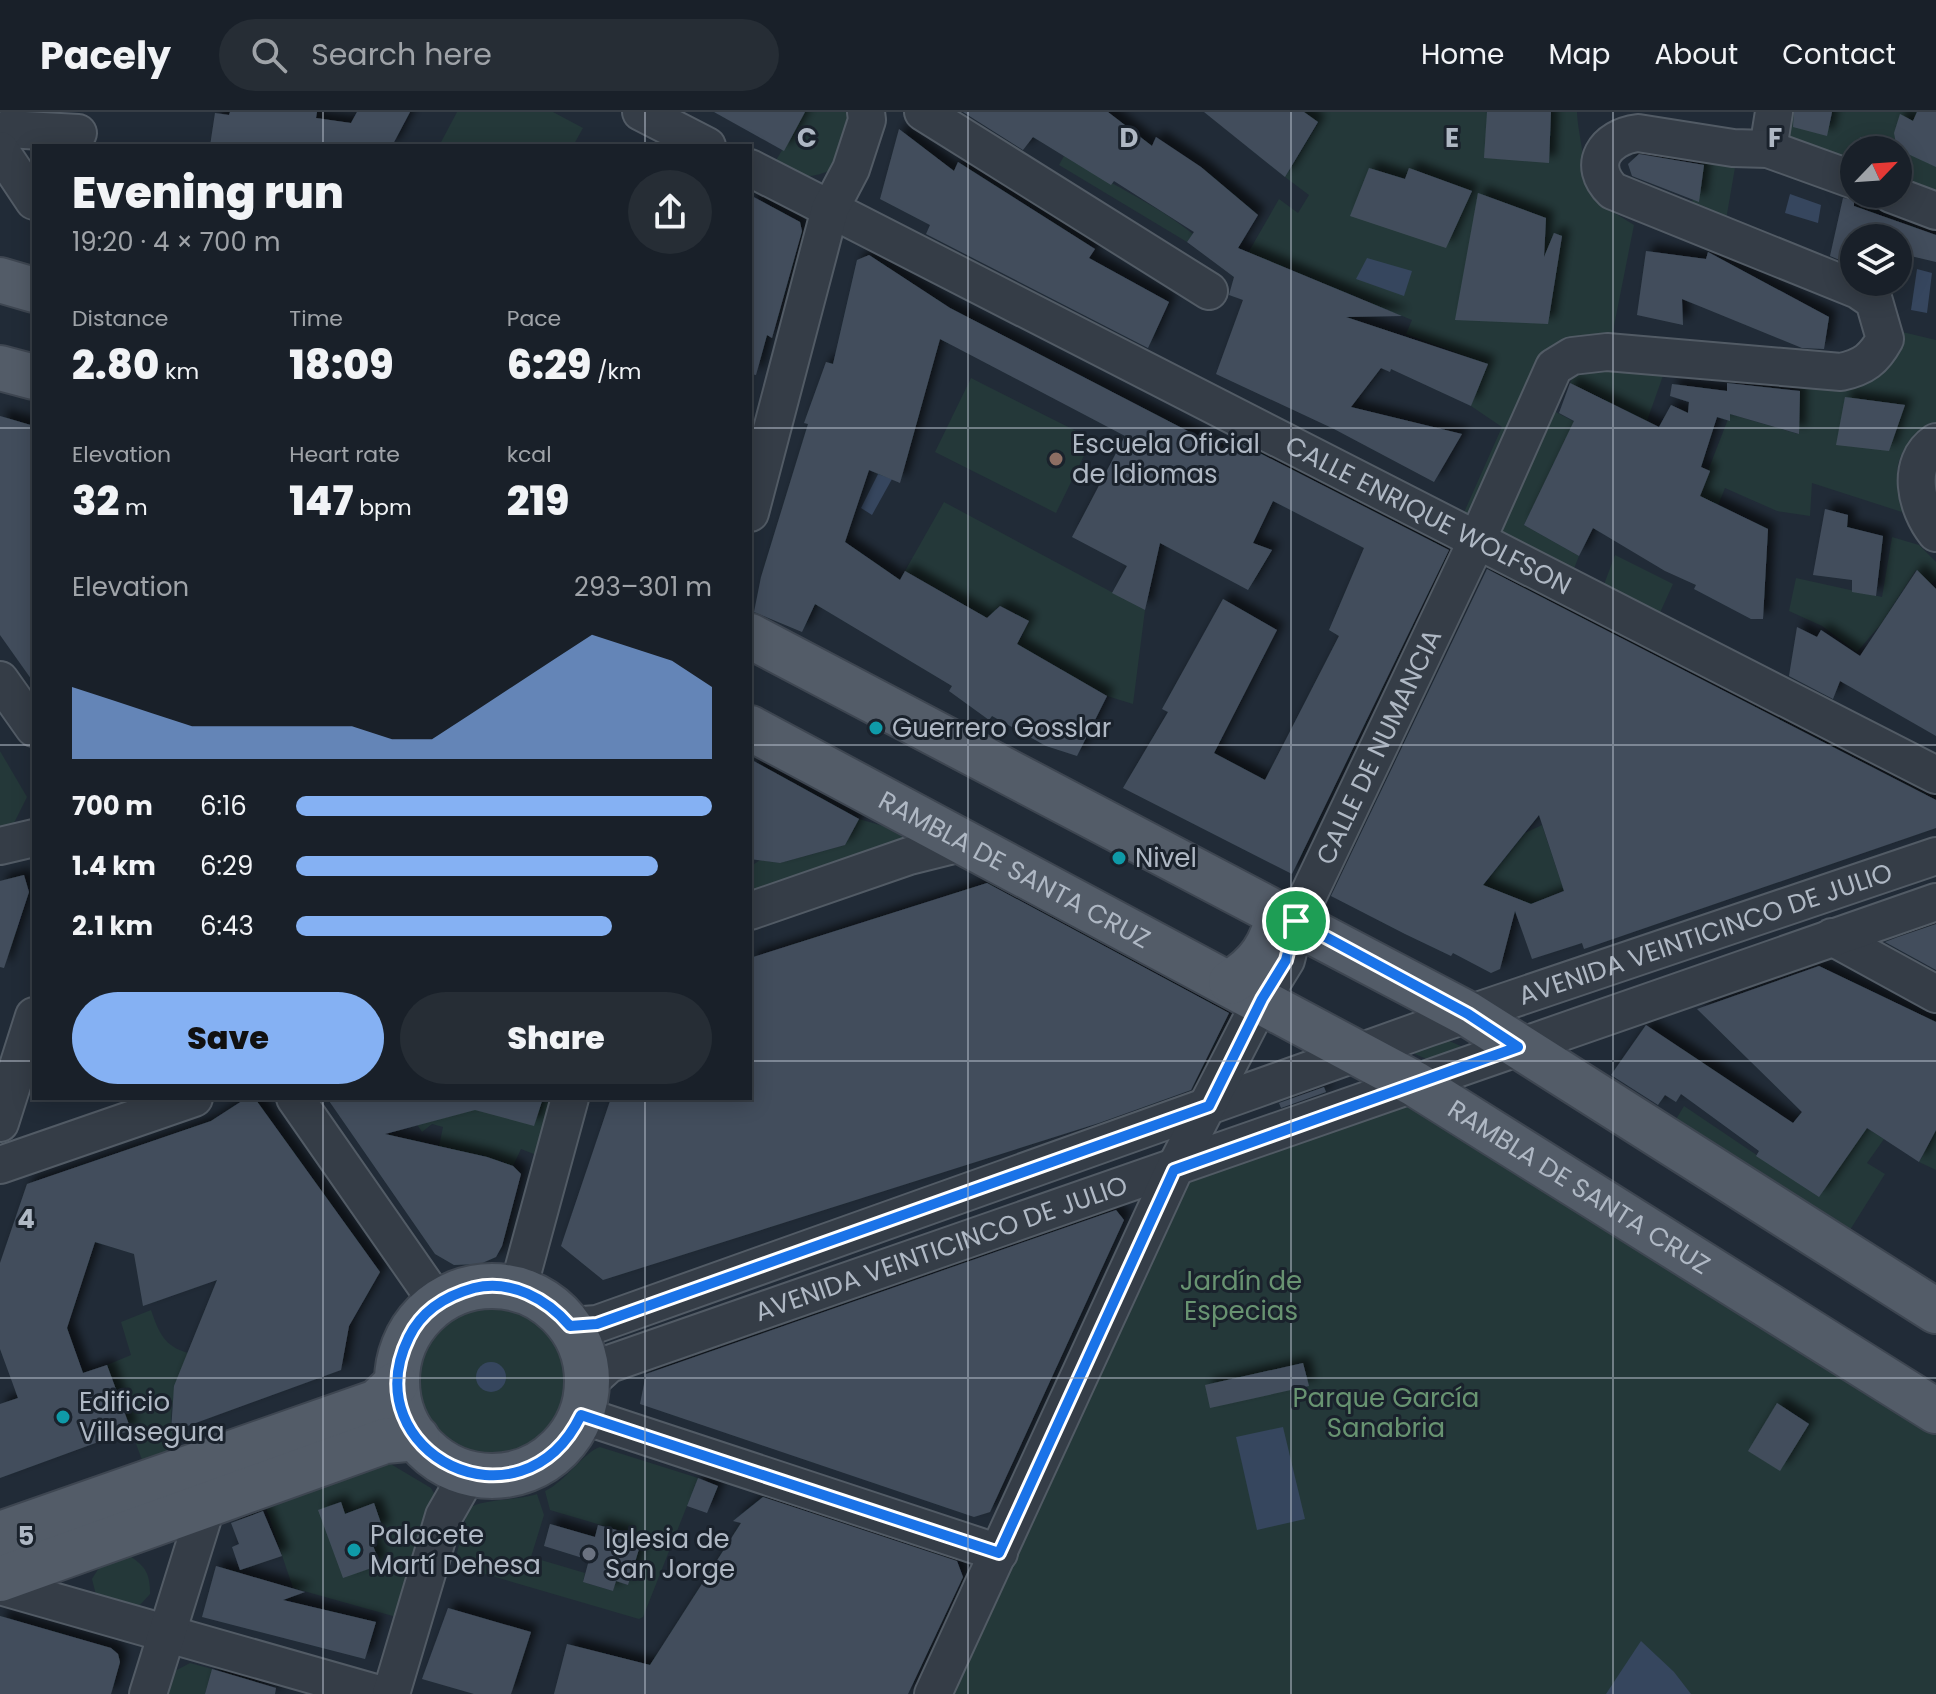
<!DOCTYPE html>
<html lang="en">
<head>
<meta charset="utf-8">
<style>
	body { margin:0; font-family:Poppins,sans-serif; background:#262d35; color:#f1f3f6; height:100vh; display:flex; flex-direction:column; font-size:30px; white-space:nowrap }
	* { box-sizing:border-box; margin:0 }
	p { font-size:26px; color:#9fa3a8 }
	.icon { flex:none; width:44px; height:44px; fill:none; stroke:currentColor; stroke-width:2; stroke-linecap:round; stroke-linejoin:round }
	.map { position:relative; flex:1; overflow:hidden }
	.panel { position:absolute; left:32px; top:32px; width:720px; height:956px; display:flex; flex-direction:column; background:#192029; border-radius:0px; box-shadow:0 4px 20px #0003,0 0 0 2px #373e46 }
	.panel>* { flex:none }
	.needle { width:52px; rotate:65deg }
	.tools { position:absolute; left:1840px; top:24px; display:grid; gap:16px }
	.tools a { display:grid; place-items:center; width:72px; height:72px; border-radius:50%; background:#192029; box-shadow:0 4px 20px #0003,0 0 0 2px #373e46; font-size:40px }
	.pin { position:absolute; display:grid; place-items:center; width:68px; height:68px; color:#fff; margin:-34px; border:4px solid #fff; border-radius:50%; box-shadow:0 2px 8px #0007 }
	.round { display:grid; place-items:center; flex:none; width:84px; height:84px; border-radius:42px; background:#262d35 }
	.overview { display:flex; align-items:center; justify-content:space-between; height:136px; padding:0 40px }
	h1 { font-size:44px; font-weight:800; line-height:60px }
	.figures { display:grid; grid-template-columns:repeat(3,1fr); gap:12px; height:136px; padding:8px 40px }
	.figures div { display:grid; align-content:center }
	.figures b { font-size:40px; font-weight:800 }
	.figures small { font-size:22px; font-weight:400 }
	.figures p { font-size:22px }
	.chart { height:224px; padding:16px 40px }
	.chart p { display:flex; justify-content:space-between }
	.chart svg { width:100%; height:144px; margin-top:8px; fill:#85b1f3; opacity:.7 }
	.cta { display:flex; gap:16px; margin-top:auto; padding:16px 40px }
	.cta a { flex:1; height:92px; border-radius:48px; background:#85b1f3; color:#111; font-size:32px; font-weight:800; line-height:92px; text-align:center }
	.cta a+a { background:#262d35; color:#f1f3f6 }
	ul { padding:0 40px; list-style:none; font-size:26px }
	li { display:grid; grid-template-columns:128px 96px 1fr; align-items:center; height:60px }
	li i { height:20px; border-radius:10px; background:#85b1f3 }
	header { display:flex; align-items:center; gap:48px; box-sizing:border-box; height:112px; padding:0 40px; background:#192029; border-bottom:2px solid #373e46 }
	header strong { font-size:38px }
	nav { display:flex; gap:44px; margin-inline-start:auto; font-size:28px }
	.search { width:560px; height:72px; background:#262d35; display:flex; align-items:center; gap:20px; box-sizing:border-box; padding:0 28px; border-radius:44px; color:#9fa3a8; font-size:30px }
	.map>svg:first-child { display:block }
	.green { fill:#243839 }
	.water { fill:#36465e }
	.building { fill:#424e5c; fill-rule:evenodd; filter:url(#shadow) }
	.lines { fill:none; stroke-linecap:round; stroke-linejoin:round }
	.minor-casing { stroke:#525b65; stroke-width:40 }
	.major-casing { stroke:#3e4651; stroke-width:48 }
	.minor { stroke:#353d47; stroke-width:36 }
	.major { stroke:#535c68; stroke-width:44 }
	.route-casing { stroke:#fff; stroke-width:16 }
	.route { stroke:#1a73e8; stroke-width:10 }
	.grid { fill:none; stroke:#afb8c4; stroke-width:2; stroke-opacity:0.55 }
	.education-dot { fill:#8d6e63; stroke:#1a222c; stroke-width:3 }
	.culture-dot { fill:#0f9aa8; stroke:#1a222c; stroke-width:3 }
	.worship-dot { fill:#6b7280; stroke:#1a222c; stroke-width:3 }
	.labels { text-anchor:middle; stroke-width:6; stroke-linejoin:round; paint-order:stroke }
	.poi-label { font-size:26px; fill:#afb8c4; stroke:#1a222c; text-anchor:start }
	.street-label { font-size:26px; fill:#afb8c4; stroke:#1a222c }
	.park-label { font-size:26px; fill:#689371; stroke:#1a222c }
	.grid-label { font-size:26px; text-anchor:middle; font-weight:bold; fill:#afb8c4; stroke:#1a222c; stroke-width:6; stroke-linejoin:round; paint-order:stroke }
</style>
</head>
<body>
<header>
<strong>Pacely</strong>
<div class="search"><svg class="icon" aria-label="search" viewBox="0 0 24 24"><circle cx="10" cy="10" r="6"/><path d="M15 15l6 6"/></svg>Search here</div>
<nav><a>Home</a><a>Map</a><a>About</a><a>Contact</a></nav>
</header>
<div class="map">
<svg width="1936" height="1582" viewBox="0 0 1936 1582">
	<defs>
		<filter id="shadow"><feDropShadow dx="7" dy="-7" stdDeviation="4" flood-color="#0009"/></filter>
	</defs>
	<rect width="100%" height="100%" fill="#212b37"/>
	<!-- green -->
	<g class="green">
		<polygon points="457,0 553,0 583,16 573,34 439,34"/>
		<path d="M805,0H848V20L835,56C811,68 796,66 772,55Z"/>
		<path d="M1304,0H1577C1578,24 1586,43 1583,67L1605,95L1634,113L1611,229L1579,230L1475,412L1462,405L1502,315L1471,294L1487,252L1406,222L1412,208L1248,141L1279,87L1298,101L1309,83L1285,65L1318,11Z"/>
		<polygon points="1788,0 1936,0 1936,89 1898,76 1898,38 1854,38 1854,62 1789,29 1784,18"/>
		<polygon points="1704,41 1737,44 1726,108 1691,95"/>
		<path d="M1064,44C1108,71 1153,90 1193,122L1187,130L1059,53Z"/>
		<path d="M1894,218L1936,228V310C1896,335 1889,355 1905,401L1812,371L1810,404L1777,399L1725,376L1715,401L1695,392L1730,302L1798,322L1800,274L1832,278L1856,272Z"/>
		<polygon points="1579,253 1665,258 1647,309 1570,271"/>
		<polygon points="971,266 1092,327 1056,401 935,340"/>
		<polygon points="1552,298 1639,344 1565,328 1524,413 1579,444 1573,459 1488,418"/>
		<polygon points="944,390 1145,498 1133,592 1107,584 1016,534 1029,509 1000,494 975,517 961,508 969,495 905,459"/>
		<polygon points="1892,425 1919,433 1936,450 1936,467 1931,472 1916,458 1881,512 1857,540 1822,514 1789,499 1796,466 1882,485"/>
		<polygon points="1615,443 1673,472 1658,505 1602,478"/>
		<polygon points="0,639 27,685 11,717 0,719"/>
		<polygon points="859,707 890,716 905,727 750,782 750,755 760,748 780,751 845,733"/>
		<polygon points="1542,713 1564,779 1515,798 1514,785 1492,777 1482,797 1443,748 1484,772 1525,721"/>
		<polygon points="1445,927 1465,936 1436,951 1415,942 1414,937"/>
		<polygon points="1411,983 1936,1317 1936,1582 947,1582 1186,1063"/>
		<polygon points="405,986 556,986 539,1044 521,1037 513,1054 439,1034 443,1015 432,1012 422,1020 406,996"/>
		<polygon points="1822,988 1884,1027 1867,1051 1885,1062 1850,1118 1675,1009 1684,994 1819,1085"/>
		<polygon points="1936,1018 1936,1058 1919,1050"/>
		<circle cx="493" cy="1269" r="84"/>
		<path d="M151,1198C159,1221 164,1234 188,1241C175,1272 165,1304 176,1336L142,1348L107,1253L131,1243L121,1210Z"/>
		<path d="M600,1335L698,1366L643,1505L639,1507L454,1453L468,1397C482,1386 517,1389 537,1382L544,1403L531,1445L585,1461L583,1470L613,1479L616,1469L628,1473L638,1438L625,1433L628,1421L550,1398L545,1379C565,1370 586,1338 600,1335Z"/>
		<polygon points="389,1351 431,1376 435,1383 400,1506 293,1476 265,1393"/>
		<path d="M130,1444C146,1455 150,1462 150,1482L139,1494L126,1498L97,1487L92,1467C102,1449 111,1445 130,1444Z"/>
		<polygon points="190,1551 212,1557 205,1582 168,1582 175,1559"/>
	</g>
	<!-- water -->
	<g class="water">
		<polygon points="1860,25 1894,35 1893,38 1857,38"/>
		<polygon points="1790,82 1821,93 1818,111 1785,101"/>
		<polygon points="1367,146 1412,159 1404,184 1356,167"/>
		<polygon points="1917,157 1932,161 1927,201 1911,198"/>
		<polygon points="878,362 892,367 872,403 861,396"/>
		<circle cx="491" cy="1265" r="15"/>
		<polygon points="1283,1315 1305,1407 1257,1418 1236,1325"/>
		<polygon points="1641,1529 1674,1560 1691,1582 1606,1582"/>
	</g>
	<!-- building -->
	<g class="building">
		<polygon points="230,0 317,0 316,6 351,11 357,0 410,0 392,34 210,34 215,1 229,3"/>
		<polygon points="714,0 805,0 784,39"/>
		<polygon points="963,0 1108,0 1152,34 1156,25 1201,55 1258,103 1238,136 1402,204 1346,205 1488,252 1471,294 1391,257 1390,260 1381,256 1351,295 1462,322 1434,370 1334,317 1216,262 1243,188 1229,183 1234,165 1187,130 1194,120 1114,69 1111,73 1033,25 1023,38"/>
		<polygon points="1204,0 1304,0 1318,10 1285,65"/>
		<polygon points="1487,0 1551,0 1549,51 1484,46"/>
		<polygon points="1794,0 1832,0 1827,24 1793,15"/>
		<polygon points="1917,0 1936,0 1936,55 1897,37 1894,21 1900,2 1913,9"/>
		<polygon points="899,17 954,59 958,50 1095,137 1089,146 1169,190 1148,236 926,122 930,113 880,87"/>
		<polygon points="1639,42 1704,53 1699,90 1632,64 1628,52"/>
		<polygon points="1369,56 1405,67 1409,56 1472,79 1446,136 1350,104"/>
		<polygon points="1478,81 1546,106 1544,145 1554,121 1562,124 1548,212 1455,208"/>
		<polygon points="750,83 800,110 802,119 772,226 767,223 756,263 750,262"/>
		<polygon points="1843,86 1854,88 1854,94 1936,123 1936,150 1898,141 1898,126 1854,126 1854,154 1830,144"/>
		<polygon points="1646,139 1706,147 1708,140 1829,205 1824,237 1802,236 1682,187 1683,213 1637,203"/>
		<polygon points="869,143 950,196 1234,343 1240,331 1449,438 1292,762 1123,676 1168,600 1162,597 1223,487 1277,518 1214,641 1265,668 1339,524 1329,518 1364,436 1273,389 1253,431 1272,438 1248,478 1160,431 1145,498 1112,481 1127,454 1072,425 1125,324 940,227 900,371 869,358 845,430 900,468 905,459 987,506 1000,494 1029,509 1017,532 1107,584 1077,644 1046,634 992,604 989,608 949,579 952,574 815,492 802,520 754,500 761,465 808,312 804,311 826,250 833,252 857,148"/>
		<polygon points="1570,271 1659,315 1671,293 1688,301 1689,290 1670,284 1672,272 1727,279 1727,271 1800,279 1799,322 1730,302 1730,309 1717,305 1701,355 1710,359 1700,384 1768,417 1763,507 1751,507 1694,477 1696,473 1665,459 1593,416 1579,444 1524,413 1574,309 1559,301"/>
		<polygon points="1845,285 1905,293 1889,339 1836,333"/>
		<polygon points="0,304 34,314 34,571 0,523"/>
		<polygon points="1825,397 1848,403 1847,415 1883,424 1876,484 1852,480 1852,468 1813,463"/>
		<path d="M1487,457L1936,688V716L1584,837L1582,831L1532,847L1515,799L1500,857L1491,861L1453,841L1451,844L1405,822L1331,784ZM1539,703L1564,779L1531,792L1483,773Z"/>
		<polygon points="1917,458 1936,477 1936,624 1840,569 1833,587 1789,564 1797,515 1817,525 1821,518 1860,544"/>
		<polygon points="750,647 859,707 845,733 780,751 750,747"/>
		<polygon points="24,763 29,780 4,856 0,855 0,769"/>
		<polygon points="987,771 1229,901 1191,978 1099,1011 603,1168 561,1134 611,986 750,986 750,846"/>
		<polygon points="1936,812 1936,858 1885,830 1898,825"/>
		<polygon points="1819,854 1936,910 1936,1018 1919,1050 1867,1016 1819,1085 1756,1044 1759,1039 1681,982 1676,990 1665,983 1658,993 1611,963 1646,913 1793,1011 1802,1000 1697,897"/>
		<polygon points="1324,975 1326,980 1281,996 1279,991"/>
		<polygon points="327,986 543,986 534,1014 475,998 385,1022 487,1045 513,1054 521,1062 502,1134 496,1145 480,1152 454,1153 435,1142"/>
		<polygon points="245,987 256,988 380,1160 349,1214 341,1258 171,1320 174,1274 217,1168 143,1194 134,1142 95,1130 67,1216 83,1261 107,1253 131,1318 0,1366 0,1292 18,1286 0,1237 0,1151 27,1072 211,1009"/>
		<polygon points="1116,1098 1124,1108 990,1400 974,1405 640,1292 646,1262"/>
		<polygon points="1303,1251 1309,1274 1210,1296 1205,1273"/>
		<polygon points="1777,1291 1809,1312 1780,1359 1748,1339"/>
		<polygon points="698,1366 718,1374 707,1401 687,1394"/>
		<polygon points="763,1385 957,1449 963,1465 908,1582 554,1582 567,1532 650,1553 741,1411 733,1409"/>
		<polygon points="341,1390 345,1402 374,1391 383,1417 369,1422 380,1453 343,1466 318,1398"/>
		<polygon points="263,1399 282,1444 240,1458 232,1435 239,1432 231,1411"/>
		<polygon points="550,1412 595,1425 598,1413 628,1421 625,1433 639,1437 628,1473 616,1469 613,1479 583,1470 589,1448 544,1434"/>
		<polygon points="216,1454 305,1480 283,1488 376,1510 365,1547 202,1505"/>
		<polygon points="448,1496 531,1520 511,1582 474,1582 422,1567"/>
		<polygon points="0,1504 111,1536 118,1542 120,1550 111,1582 0,1582"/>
		<polygon points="212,1557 276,1576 275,1582 205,1582"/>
	</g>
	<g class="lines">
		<defs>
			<g id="minor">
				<polyline points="641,0 707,34"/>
				<polyline points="923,0 1209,179"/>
				<polyline points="0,21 7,17 78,21"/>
				<polyline points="1768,37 1774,0"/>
				<polyline points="0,38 34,89"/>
				<path id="s1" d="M750,56L1936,663"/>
				<polyline points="1891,82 1936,99"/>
				<path d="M1936,330C1905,351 1916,396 1936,421"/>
				<polyline points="750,401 830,97 851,57 867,8 866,0"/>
				<polyline points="0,568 34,616"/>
				<polyline points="0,734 34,726"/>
				<polyline points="750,799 909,744 965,730"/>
				<polyline points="1832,825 1936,882"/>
				<polyline points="295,986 437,1190"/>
				<polyline points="0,1011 34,904"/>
				<polyline points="0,1053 194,986"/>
				<polyline points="518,1177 570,986"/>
				<path id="s2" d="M570,1214L597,1212L1427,916L1936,744"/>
				<path id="s3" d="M588,1271L609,1252L1936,790"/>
				<polyline points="581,1303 999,1441"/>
				<polyline points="0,1474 379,1582"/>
				<polyline points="148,1582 207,1393"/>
				<polyline points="391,1582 444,1404 468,1362"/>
				<path id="s4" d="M933,1582L1174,1058L1262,887L1286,848L1296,809L1478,426L1554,255L1572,244L1607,240L1841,260C1864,255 1874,247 1885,227L1874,189L1858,178L1613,79C1586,53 1605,25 1638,21L1733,36L1768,37L1854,68"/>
			</g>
			<g id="major">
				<polyline points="0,168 34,178"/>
				<polyline points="0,256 34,265"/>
				<polyline points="750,524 1468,902 1936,1199"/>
				<path id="s5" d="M750,616L1415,972L1936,1299"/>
				<path d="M1231,870C1259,853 1272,833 1279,801"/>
				<circle cx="492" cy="1269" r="95"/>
				<polyline points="0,1422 377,1290 396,1272"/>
				<polyline points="0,1467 385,1329 417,1326"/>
			</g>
		</defs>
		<!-- minor casing -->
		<use href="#minor" class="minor-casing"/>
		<!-- major casing -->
		<use href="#major" class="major-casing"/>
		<!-- minor -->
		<use href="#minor" class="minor"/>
		<!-- major -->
		<use href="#major" class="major"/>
	</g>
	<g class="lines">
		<defs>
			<path id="route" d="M1296,809L1468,902L1518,935L1174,1058L999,1441L581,1303C521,1426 352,1341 409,1225C422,1198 445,1184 474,1176C511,1167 547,1187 570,1214L597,1212L1209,994L1262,887L1286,848Z"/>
		</defs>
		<!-- route casing -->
		<use href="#route" class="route-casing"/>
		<!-- route -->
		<use href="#route" class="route"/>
	</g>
	<!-- grid -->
	<path class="grid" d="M323,0V34M645,0V34M968,0V1582M1291,0V1582M1613,0V1582M0,316H34M750,316H1936M0,633H34M750,633H1936M0,949H34M750,949H1936M323,986V1582M645,986V1582M0,1266H1936"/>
	<!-- markers -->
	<circle class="education-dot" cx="1056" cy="347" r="8"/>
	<g class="culture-dot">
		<circle cx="876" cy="616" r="8"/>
		<circle cx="1119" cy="746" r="8"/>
		<circle cx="63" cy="1305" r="8"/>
		<circle cx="354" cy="1438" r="8"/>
	</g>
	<circle class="worship-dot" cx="589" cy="1442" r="8"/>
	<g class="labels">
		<!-- poi labels -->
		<g class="poi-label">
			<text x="1072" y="341">Escuela Oficial<tspan x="1072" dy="30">de Idiomas</tspan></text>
			<text x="892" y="625">Guerrero Gosslar</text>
			<text x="1135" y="755">Nivel</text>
			<text x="79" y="1299">Edificio<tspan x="79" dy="30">Villasegura</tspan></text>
			<text x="370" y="1432">Palacete<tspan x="370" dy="30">Martí Dehesa</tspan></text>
			<text x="605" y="1436">Iglesia de<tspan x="605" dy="30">San Jorge</tspan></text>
		</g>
		<!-- street labels -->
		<g class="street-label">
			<text dy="9" stroke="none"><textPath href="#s1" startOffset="762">CALLE ENRIQUE WOLFSON</textPath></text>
			<text dy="9" stroke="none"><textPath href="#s4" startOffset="1048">CALLE DE NUMANCIA</textPath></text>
			<text dy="9" stroke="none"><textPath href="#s5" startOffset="300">RAMBLA DE SANTA CRUZ</textPath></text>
			<text dy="9" stroke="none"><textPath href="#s2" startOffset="1202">AVENIDA VEINTICINCO DE JULIO</textPath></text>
			<text dy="9" stroke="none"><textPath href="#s5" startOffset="948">RAMBLA DE SANTA CRUZ</textPath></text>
			<text dy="9" stroke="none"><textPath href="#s3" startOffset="380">AVENIDA VEINTICINCO DE JULIO</textPath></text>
		</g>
		<!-- park labels -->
		<g class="park-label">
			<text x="1241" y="1178">Jardín de<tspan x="1241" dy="30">Especias</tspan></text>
			<text x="1386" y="1295">Parque García<tspan x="1386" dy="30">Sanabria</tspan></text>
		</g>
	</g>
	<g class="grid-label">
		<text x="807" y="35">C</text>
		<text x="1129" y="35">D</text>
		<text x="1452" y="35">E</text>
		<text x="1775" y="35">F</text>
		<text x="26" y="1116">4</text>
		<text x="26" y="1433">5</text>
	</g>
</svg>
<div class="tools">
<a><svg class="needle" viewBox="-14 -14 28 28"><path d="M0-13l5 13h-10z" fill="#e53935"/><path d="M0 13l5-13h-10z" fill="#9fa3a8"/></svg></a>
<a><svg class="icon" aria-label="layers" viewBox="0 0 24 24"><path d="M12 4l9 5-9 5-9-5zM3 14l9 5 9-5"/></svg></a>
</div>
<div class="pin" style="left:1296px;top:809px;background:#1e9e55"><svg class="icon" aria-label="arrive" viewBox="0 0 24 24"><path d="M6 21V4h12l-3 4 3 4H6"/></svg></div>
<section class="panel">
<div class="overview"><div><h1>Evening run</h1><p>19:20 · 4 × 700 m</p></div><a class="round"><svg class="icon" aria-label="share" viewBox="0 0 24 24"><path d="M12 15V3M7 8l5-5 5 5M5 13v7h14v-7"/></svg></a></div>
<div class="figures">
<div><p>Distance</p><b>2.80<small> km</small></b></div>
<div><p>Time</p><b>18:09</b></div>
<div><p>Pace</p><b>6:29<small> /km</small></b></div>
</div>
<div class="figures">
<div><p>Elevation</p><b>32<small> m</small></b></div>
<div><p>Heart rate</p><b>147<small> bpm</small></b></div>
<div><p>kcal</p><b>219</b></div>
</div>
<div class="chart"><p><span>Elevation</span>293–301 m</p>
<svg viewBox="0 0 160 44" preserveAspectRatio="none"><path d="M0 44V22L10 26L20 30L30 34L40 34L50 34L60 34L70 34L80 38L90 38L100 30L110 22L120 14L130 6L140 10L150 14L160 22V44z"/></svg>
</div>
<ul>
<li><b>700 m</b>6:16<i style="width:100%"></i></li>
<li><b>1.4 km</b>6:29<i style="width:87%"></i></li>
<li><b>2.1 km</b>6:43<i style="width:76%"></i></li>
</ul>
<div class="cta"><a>Save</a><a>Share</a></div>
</section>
</div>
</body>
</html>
